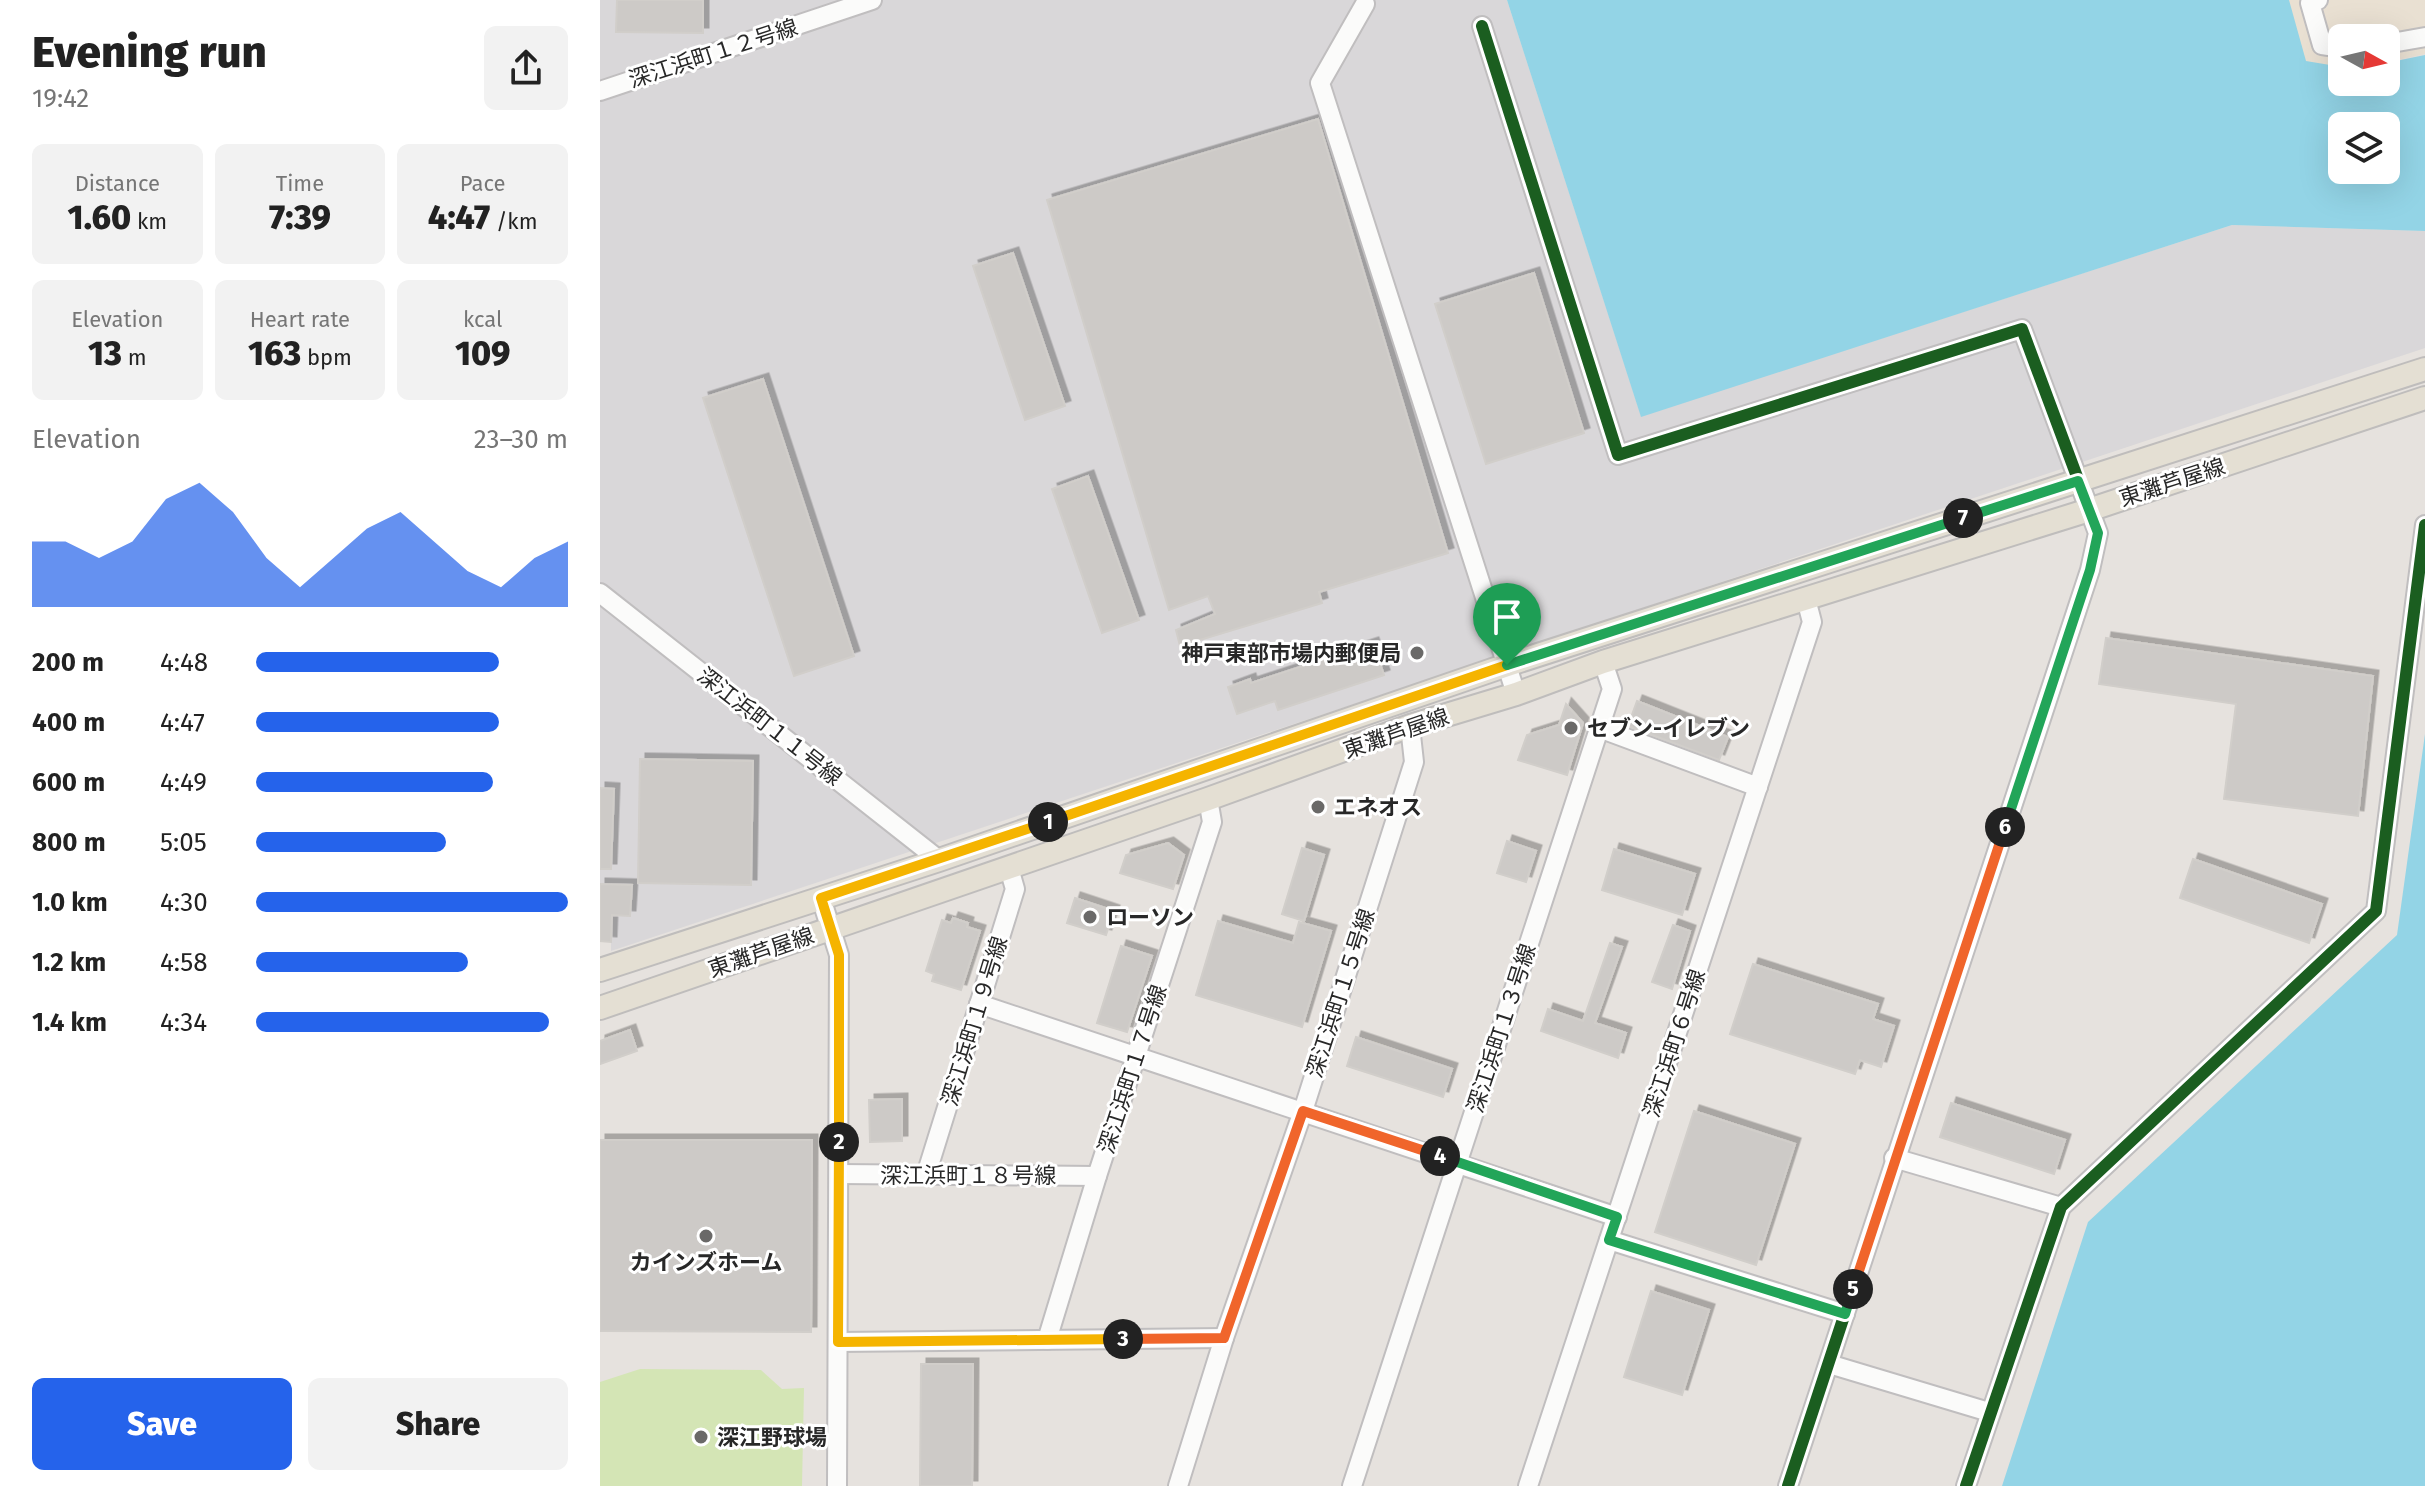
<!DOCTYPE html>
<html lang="en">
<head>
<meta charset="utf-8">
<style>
	body { margin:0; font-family:"Fira Sans","Noto Sans JP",sans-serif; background:#f2f2f2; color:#222; height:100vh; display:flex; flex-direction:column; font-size:30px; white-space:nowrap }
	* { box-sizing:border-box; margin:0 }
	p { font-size:26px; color:#767676 }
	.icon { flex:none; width:44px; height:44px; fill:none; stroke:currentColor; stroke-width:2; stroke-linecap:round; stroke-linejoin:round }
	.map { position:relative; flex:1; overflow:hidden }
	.panel { display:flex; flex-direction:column; background:#fff; width:600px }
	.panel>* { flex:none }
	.needle { width:52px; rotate:98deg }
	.buttons { position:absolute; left:1728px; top:24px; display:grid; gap:16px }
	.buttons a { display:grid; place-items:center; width:72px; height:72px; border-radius:12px; background:#fff; box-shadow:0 8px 32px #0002; font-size:40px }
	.pin { position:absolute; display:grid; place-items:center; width:68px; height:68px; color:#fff; margin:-82px -34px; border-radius:50% 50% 50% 0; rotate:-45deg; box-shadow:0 0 8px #0007 }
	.pin .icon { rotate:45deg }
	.km { position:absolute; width:40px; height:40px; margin:-20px; border-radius:50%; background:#222; color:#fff; font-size:22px; line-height:40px; text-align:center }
	.round { display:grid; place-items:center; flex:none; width:84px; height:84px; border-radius:12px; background:#f2f2f2 }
	.head { display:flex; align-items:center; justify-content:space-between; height:136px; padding:0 32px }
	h1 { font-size:44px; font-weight:800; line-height:60px }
	.figures { display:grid; grid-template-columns:repeat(3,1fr); gap:12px; height:136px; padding:8px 32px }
	.figures div { display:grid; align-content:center; border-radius:12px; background:#f2f2f2; text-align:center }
	.figures b { font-size:34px; font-weight:800 }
	.figures small { font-size:22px; font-weight:400 }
	.figures p { font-size:22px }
	.chart { height:224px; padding:16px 32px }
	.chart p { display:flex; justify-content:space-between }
	.chart svg { width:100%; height:144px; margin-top:8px; fill:#2563eb; opacity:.7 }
	.button { display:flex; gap:16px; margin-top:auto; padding:16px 32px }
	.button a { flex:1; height:92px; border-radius:12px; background:#2563eb; color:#fff; font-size:32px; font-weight:800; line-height:92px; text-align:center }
	.button a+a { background:#f2f2f2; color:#222 }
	ul { padding:0 32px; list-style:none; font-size:26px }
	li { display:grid; grid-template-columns:128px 96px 1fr; align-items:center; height:60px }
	li i { height:20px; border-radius:10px; background:#2563eb }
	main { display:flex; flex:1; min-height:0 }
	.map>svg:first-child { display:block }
	.industrial { fill:#d9d7d9 }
	.education { fill:#e9e0d2 }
	.pitch { fill:#d4e5b5 }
	.water { fill:#93d4e6; fill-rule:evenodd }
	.building { fill:#cdcac7; stroke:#d1ceca; stroke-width:2; filter:url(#shadow) }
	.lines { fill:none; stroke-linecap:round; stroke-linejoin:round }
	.minor-casing { stroke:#c0bebf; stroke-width:22 }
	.major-casing { stroke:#bfbdbc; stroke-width:26 }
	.minor { stroke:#fbfbfa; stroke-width:18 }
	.major { stroke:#e4dfd3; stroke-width:22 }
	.cycleway-casing { stroke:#fff; stroke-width:17 }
	.cycleway { stroke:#1b5e20; stroke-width:12 }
	.split-1-casing { stroke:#fff; stroke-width:16 }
	.split-2-casing { stroke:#fff; stroke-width:16 }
	.split-3-casing { stroke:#fff; stroke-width:16 }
	.split-4-casing { stroke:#fff; stroke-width:16 }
	.split-5-casing { stroke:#fff; stroke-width:16 }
	.split-6-casing { stroke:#fff; stroke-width:16 }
	.split-7-casing { stroke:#fff; stroke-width:16 }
	.split-8-casing { stroke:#fff; stroke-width:16 }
	.split-1 { stroke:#f5b400; stroke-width:10 }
	.split-2 { stroke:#f5b400; stroke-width:10 }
	.split-3 { stroke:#f5b400; stroke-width:10 }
	.split-4 { stroke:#f0652b; stroke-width:10 }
	.split-5 { stroke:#22a559; stroke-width:10 }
	.split-6 { stroke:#f0652b; stroke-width:10 }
	.split-7 { stroke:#22a559; stroke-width:10 }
	.split-8 { stroke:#22a559; stroke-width:10 }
	.poi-dot { fill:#6a6968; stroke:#fff; stroke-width:3 }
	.labels { text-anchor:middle; stroke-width:6; stroke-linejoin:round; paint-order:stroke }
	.street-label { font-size:22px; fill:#282828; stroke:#fff }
	.poi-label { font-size:22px; font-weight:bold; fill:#282828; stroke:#fff; text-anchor:start }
</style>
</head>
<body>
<main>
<section class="panel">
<div class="head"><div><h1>Evening run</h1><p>19:42</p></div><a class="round"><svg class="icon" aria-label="share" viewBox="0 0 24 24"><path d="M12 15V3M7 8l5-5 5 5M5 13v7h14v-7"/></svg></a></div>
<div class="figures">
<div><p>Distance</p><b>1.60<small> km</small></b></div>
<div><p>Time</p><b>7:39</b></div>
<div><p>Pace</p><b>4:47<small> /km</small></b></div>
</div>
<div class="figures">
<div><p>Elevation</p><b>13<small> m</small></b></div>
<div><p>Heart rate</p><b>163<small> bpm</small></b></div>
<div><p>kcal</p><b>109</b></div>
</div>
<div class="chart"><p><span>Elevation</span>23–30 m</p>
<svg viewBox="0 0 160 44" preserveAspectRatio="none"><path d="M0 44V24L10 24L20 29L30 24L40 11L50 6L60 15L70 29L80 38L90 29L100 20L110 15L120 24L130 33L140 38L150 29L160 24V44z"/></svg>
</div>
<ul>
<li><b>200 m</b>4:48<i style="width:78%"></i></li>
<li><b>400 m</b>4:47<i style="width:78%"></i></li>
<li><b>600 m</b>4:49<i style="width:76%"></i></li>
<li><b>800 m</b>5:05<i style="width:61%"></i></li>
<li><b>1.0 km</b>4:30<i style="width:100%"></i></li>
<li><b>1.2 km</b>4:58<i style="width:68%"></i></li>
<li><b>1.4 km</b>4:34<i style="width:94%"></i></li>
</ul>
<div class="button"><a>Save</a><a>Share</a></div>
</section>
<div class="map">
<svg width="1825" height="1486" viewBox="0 0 1825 1486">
	<defs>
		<filter id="shadow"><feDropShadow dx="5.5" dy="-5.5" stdDeviation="0" flood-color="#0004"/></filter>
	</defs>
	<rect width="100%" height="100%" fill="#e6e2de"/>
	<!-- industrial -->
	<polygon class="industrial" points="0,0 907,0 1041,416 1632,225 1825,231 1825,348 11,951 11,926 0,925"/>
	<!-- education -->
	<polygon class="education" points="1686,0 1825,0 1825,54 1786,62 1786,38 1742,38 1742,67 1704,62"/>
	<!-- pitch -->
	<polygon class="pitch" points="40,1369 161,1370 182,1389 204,1388 202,1486 0,1486 0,1382"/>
	<!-- water -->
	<g class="water">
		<path d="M907,0H1689L1706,61L1742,67V82H1786V63L1825,55V231L1632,225L1041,417ZM1742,126H1786V170H1742Z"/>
		<polygon points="1825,734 1825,1486 1402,1486 1488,1222 1797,935"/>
	</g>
	<!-- building -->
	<g class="building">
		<polygon points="17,0 103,0 103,33 16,32"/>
		<polygon points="718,119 848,553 719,592 722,603 580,646 576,630 615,614 608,596 569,610 447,200"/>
		<polygon points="413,253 465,406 425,420 373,266"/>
		<polygon points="934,273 984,433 886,464 835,304"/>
		<polygon points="163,379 254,656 194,676 103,398"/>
		<polygon points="488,476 539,620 502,633 452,489"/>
		<polygon points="1506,638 1773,676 1758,816 1624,799 1636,704 1499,684"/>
		<polygon points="773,643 784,675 678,710 675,701 637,714 628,687 650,679 651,683"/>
		<polygon points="1037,701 1128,737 1119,760 1028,726"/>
		<polygon points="966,704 983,723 967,775 918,760 927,735 959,725"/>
		<polygon points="40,759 153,761 151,885 38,883"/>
		<polygon points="0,788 14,789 11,869 0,869"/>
		<polygon points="907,841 936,851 926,882 897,873"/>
		<polygon points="568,843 584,855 573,889 520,873 526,855"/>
		<polygon points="702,848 724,855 704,921 682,914"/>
		<polygon points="1014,849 1095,874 1082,915 1002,890"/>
		<polygon points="1593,859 1722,904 1709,943 1580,898"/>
		<polygon points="0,884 32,885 30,916 12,915 11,942 0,941"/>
		<polygon points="475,898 514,911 506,935 467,923"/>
		<polygon points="353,918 368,923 367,927 380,931 361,990 332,981 334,974 326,971 342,920 351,923"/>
		<polygon points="618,921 693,943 699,922 731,931 702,1027 596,995"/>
		<polygon points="1073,925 1090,931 1072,989 1052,982"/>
		<polygon points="1010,943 1022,947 995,1023 1026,1033 1018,1058 941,1031 948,1009 983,1021"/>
		<polygon points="521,946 552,956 527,1032 497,1023"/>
		<polygon points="1153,964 1278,1004 1273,1019 1294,1026 1281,1067 1260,1060 1255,1074 1130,1034"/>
		<polygon points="30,1030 37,1051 0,1064 0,1041"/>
		<polygon points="756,1037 852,1069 843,1097 747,1066"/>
		<polygon points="302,1099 302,1141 270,1142 269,1100"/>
		<polygon points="1351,1103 1465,1140 1454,1174 1340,1137"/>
		<polygon points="1094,1111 1195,1144 1156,1265 1055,1232"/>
		<polygon points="0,1140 212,1140 211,1332 0,1331"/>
		<polygon points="1051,1291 1109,1310 1082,1395 1024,1377"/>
		<polygon points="321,1364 373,1364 372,1486 320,1486"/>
	</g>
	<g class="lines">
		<defs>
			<g id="minor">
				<polyline points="1718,0 1710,3 1722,45 1742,48"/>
				<polyline points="765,4 720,83 916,694"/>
				<polyline points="882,26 1018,455 1422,329 1498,533 1490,570 1188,1486"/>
				<polyline points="1786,44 1825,37"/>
				<polyline points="0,91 272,0"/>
				<polyline points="0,593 339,860"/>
				<polyline points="999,728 1158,787"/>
				<polyline points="221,898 239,955 237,1486"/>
				<polyline points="379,1004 1017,1217"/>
				<polyline points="1294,1158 1461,1207"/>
				<polyline points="239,1174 497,1176"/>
				<polyline points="326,1175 415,889 409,868"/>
				<polyline points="1009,1240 1245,1314"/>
				<polyline points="447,1340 497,1176 612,822 608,799"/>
				<polyline points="238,1342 624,1338"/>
				<polyline points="1229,1364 1389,1412"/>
				<polyline points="578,1486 624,1338 703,1111 814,762 810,726"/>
				<polyline points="752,1486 1012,689 1003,662"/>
				<polyline points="928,1486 1212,622 1206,599"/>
				<polyline points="1366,1486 1461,1207 1776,911 1825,525"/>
			</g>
			<g id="major">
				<polyline points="0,970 339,860 907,665 1825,369"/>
				<polyline points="0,1008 608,799 810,726 916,694 1003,662 1489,510 1825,398"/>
			</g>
		</defs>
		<!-- minor casing -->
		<use href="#minor" class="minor-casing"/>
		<!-- major casing -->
		<use href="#major" class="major-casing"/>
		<!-- minor -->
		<use href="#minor" class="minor"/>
		<!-- major -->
		<use href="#major" class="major"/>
		<defs>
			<g id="cycleway">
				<polyline points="882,26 1018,455 1422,329 1498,533 1490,570 1188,1486"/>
				<polyline points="1366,1486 1461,1207 1776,911 1825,525"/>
			</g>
		</defs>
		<!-- cycleway casing -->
		<use href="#cycleway" class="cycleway-casing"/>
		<!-- cycleway -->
		<use href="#cycleway" class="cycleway"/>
	</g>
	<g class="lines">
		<defs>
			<polyline id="split-1" points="448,822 907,665"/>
			<polyline id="split-2" points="239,1142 239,955 221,898 448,822"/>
			<polyline id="split-3" points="239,1142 238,1342 523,1339"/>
			<polyline id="split-4" points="523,1339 624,1338 703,1111 840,1156"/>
			<polyline id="split-5" points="840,1156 1017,1217 1009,1240 1245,1314 1253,1289"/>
			<polyline id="split-6" points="1253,1289 1405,827"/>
			<polyline id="split-7" points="1363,518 1478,481 1498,533 1490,570 1405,827"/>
			<polyline id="split-8" points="907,665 1363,518"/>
		</defs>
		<!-- split-1 casing -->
		<use href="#split-1" class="split-1-casing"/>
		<!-- split-2 casing -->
		<use href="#split-2" class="split-2-casing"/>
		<!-- split-3 casing -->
		<use href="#split-3" class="split-3-casing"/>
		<!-- split-4 casing -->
		<use href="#split-4" class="split-4-casing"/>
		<!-- split-5 casing -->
		<use href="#split-5" class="split-5-casing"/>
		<!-- split-6 casing -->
		<use href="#split-6" class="split-6-casing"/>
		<!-- split-7 casing -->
		<use href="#split-7" class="split-7-casing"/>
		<!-- split-8 casing -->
		<use href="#split-8" class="split-8-casing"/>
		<!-- split-1 -->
		<use href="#split-1" class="split-1"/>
		<!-- split-2 -->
		<use href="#split-2" class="split-2"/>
		<!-- split-3 -->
		<use href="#split-3" class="split-3"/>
		<!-- split-4 -->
		<use href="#split-4" class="split-4"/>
		<!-- split-5 -->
		<use href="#split-5" class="split-5"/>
		<!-- split-6 -->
		<use href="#split-6" class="split-6"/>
		<!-- split-7 -->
		<use href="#split-7" class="split-7"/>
		<!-- split-8 -->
		<use href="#split-8" class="split-8"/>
	</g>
	<!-- markers -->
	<g class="poi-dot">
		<circle cx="817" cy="653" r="8"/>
		<circle cx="971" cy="728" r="8"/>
		<circle cx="718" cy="807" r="8"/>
		<circle cx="490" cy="917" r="8"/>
		<circle cx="106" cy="1236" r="8"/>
		<circle cx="101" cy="1437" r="8"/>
	</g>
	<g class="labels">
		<!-- street labels -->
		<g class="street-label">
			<text transform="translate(113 53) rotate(-18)" y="8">深江浜町１２号線</text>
			<text transform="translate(1572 482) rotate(-18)" y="8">東灘芦屋線</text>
			<text transform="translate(170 726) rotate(38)" y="8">深江浜町１１号線</text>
			<text transform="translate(796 733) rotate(-19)" y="8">東灘芦屋線</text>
			<text transform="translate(161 952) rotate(-19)" y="8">東灘芦屋線</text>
			<text transform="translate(740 993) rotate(-72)" y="8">深江浜町１５号線</text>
			<text transform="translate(374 1021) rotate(-73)" y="8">深江浜町１９号線</text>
			<text transform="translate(901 1028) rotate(-72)" y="8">深江浜町１３号線</text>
			<text transform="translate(1074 1043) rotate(-72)" y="8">深江浜町６号線</text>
			<text transform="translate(532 1069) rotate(-72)" y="8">深江浜町１７号線</text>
			<text x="368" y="1183">深江浜町１８号線</text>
		</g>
		<!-- poi labels -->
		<g class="poi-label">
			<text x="801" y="661" text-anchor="end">神戸東部市場内郵便局</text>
			<text x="987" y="736">セブン-イレブン</text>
			<text x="734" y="815">エネオス</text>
			<text x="506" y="925">ローソン</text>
			<text x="106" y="1270" text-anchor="middle">カインズホーム</text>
			<text x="117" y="1445">深江野球場</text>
		</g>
	</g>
</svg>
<div class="buttons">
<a><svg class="needle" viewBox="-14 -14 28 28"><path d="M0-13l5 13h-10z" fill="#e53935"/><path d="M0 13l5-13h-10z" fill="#767676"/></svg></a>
<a><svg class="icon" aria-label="layers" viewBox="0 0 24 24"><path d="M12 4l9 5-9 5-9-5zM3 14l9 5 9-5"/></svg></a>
</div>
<div class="pin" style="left:907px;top:665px;background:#1e9e55"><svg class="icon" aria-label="arrive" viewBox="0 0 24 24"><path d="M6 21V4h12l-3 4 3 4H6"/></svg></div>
<b class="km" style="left:448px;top:822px">1</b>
<b class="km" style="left:239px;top:1142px">2</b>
<b class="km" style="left:523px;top:1339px">3</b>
<b class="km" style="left:840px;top:1156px">4</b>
<b class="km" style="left:1253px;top:1289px">5</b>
<b class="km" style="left:1405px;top:827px">6</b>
<b class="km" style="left:1363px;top:518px">7</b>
</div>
</main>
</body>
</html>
